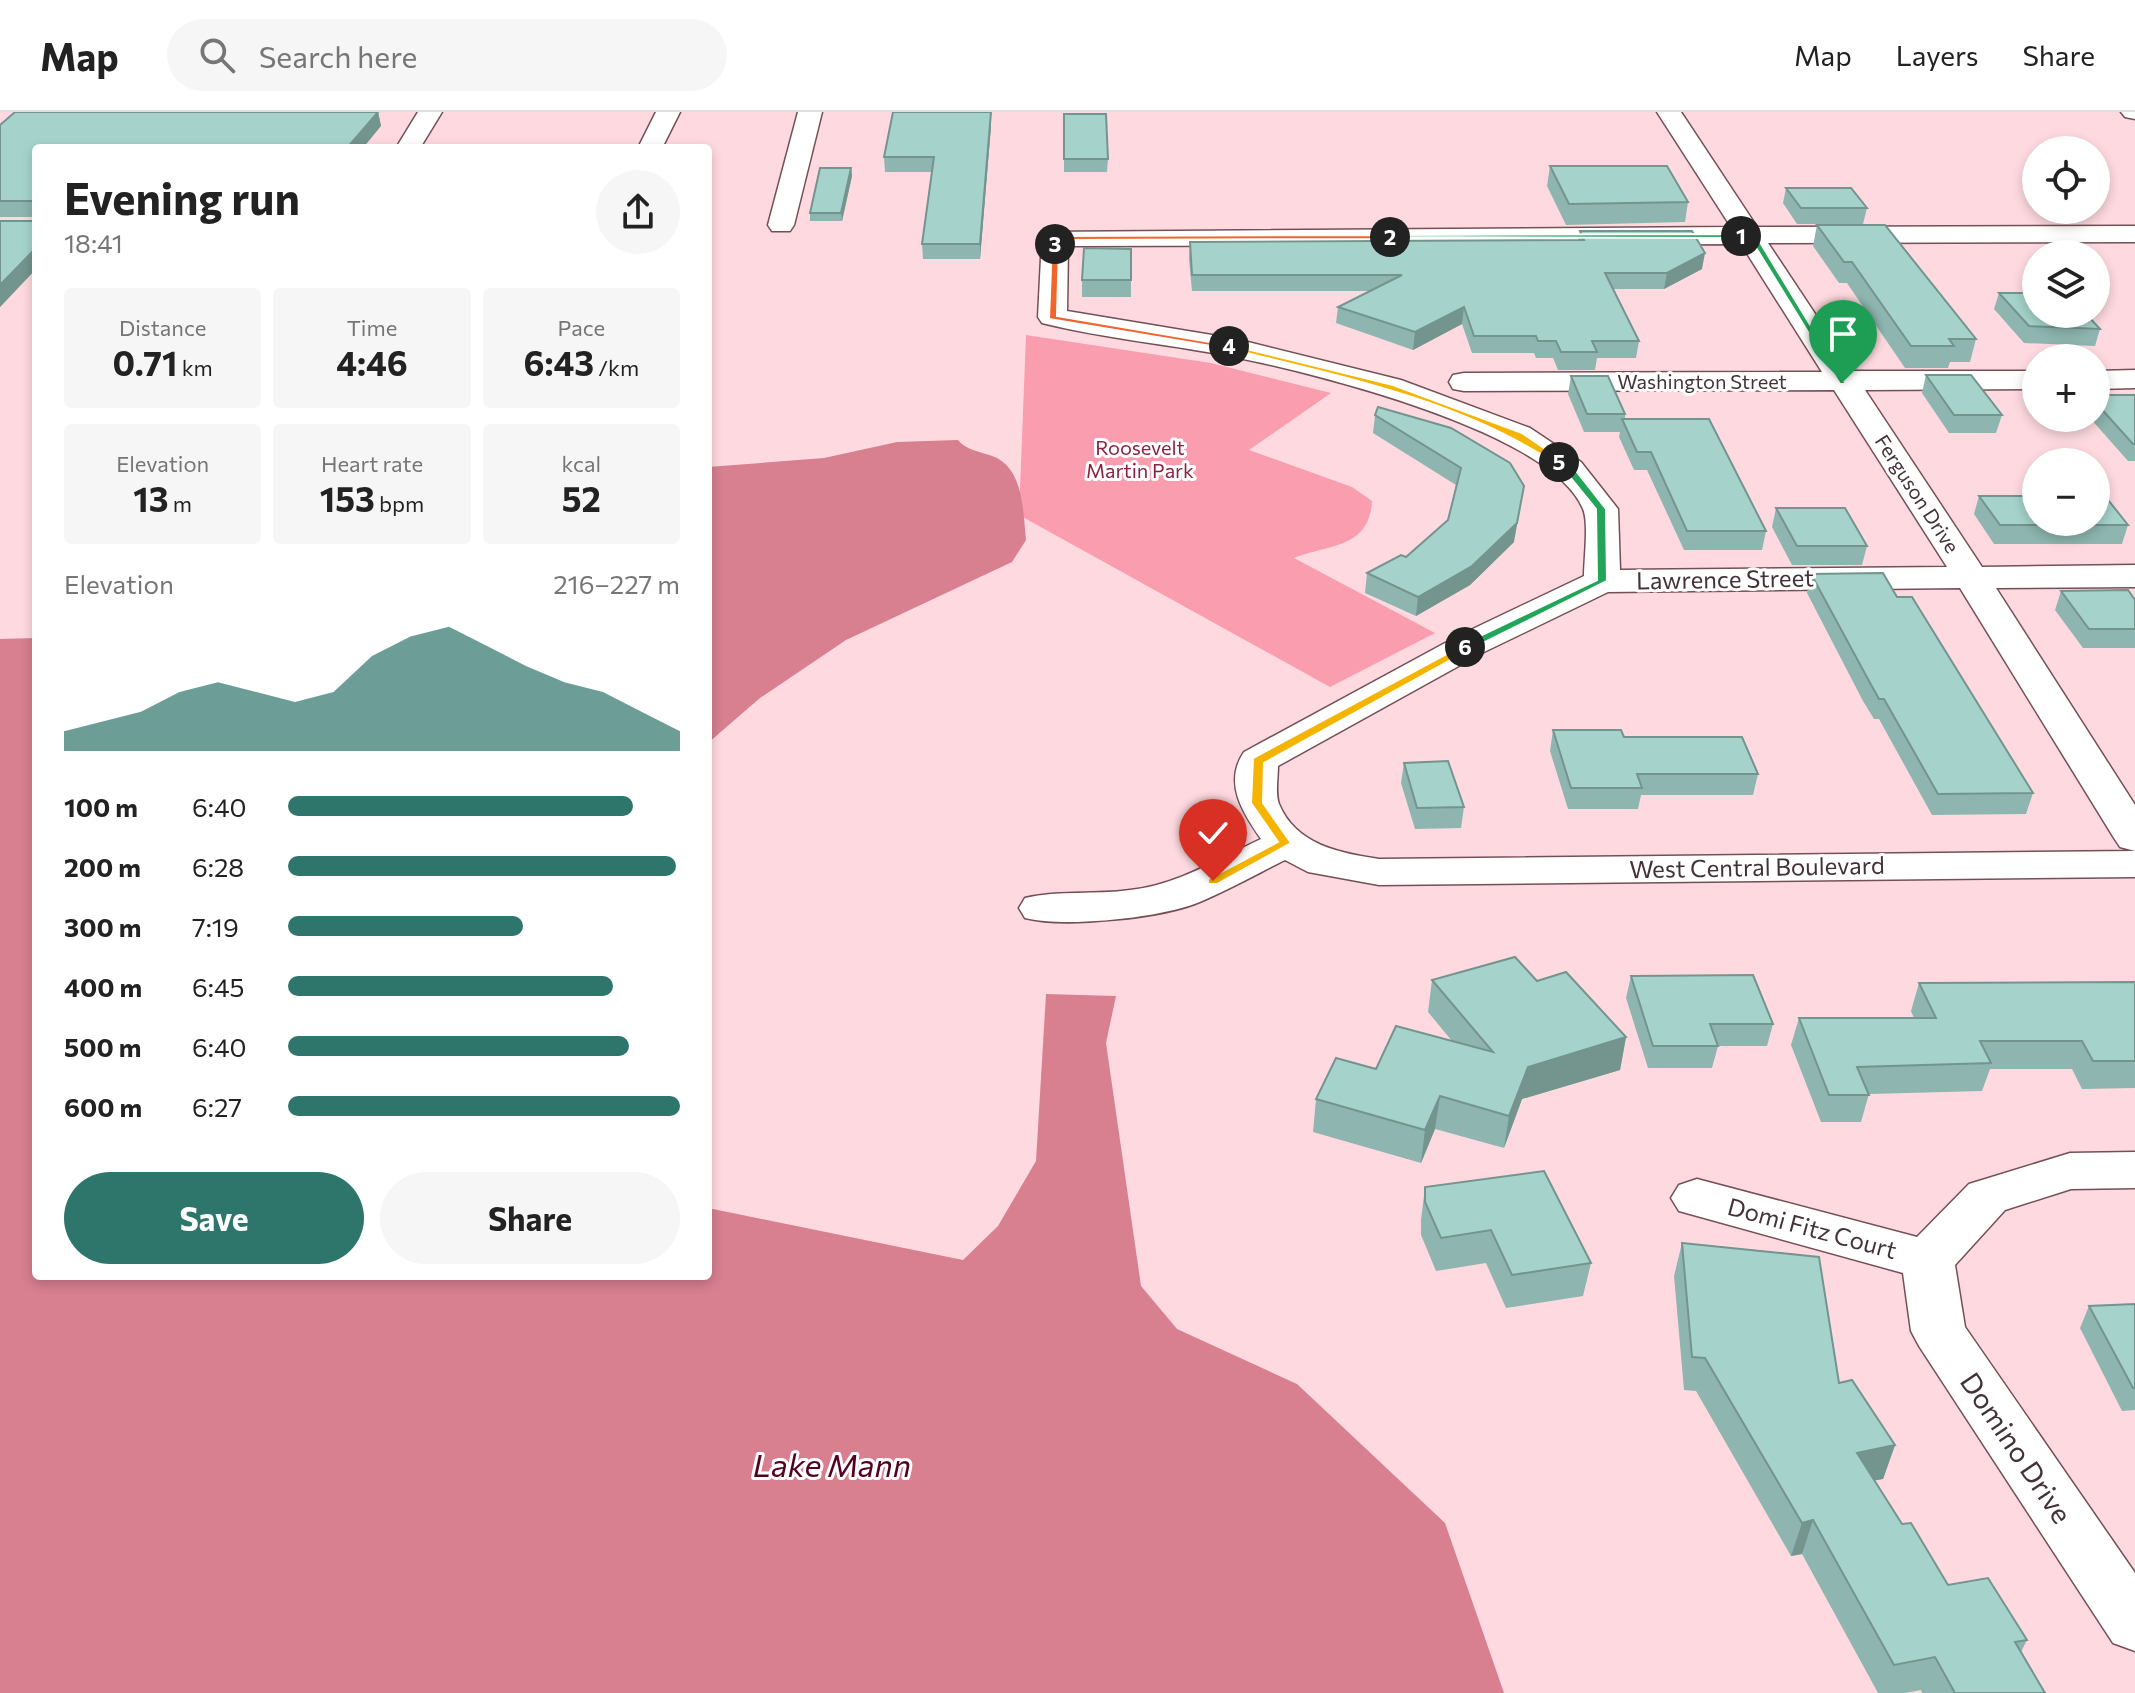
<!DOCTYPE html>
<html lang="en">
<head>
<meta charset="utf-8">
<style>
	body { margin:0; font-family:Commissioner,sans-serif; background:#f6f6f6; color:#222; height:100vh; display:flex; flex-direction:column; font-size:30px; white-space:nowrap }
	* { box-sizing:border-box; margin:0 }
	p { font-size:26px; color:#767676 }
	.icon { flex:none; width:44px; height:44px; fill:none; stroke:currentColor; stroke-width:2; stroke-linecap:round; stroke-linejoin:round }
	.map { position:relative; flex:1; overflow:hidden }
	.drawer { position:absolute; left:32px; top:32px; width:680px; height:1136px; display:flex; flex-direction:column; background:#fff; border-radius:8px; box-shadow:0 4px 12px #0003 }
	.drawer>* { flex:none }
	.fabs { position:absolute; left:2022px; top:24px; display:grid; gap:16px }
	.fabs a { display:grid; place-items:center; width:88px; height:88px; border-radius:50%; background:#fff; box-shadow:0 4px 12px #0003; font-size:40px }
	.pin { position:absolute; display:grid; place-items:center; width:68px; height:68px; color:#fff; margin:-82px -34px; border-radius:50% 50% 50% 0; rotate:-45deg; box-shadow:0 0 8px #0007 }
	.pin .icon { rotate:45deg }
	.km { position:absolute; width:40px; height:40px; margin:-20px; border-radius:50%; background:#222; color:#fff; font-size:22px; line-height:40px; text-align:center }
	.round { display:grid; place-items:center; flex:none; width:84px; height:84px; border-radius:42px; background:#f6f6f6 }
	.headline { display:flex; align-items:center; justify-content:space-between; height:136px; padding:0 32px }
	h1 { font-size:44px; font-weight:700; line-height:60px }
	.stats { display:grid; grid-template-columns:repeat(3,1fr); gap:12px; height:136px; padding:8px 32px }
	.stats div { display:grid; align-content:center; border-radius:8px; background:#f6f6f6; text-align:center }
	.stats b { font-size:34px; font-weight:700 }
	.stats small { font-size:22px; font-weight:400 }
	.stats p { font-size:22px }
	.chart { height:224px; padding:16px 32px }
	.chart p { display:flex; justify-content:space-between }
	.chart svg { width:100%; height:144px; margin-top:8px; fill:#2e756c; opacity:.7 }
	.action { display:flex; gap:16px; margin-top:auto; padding:16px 32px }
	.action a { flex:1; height:92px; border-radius:48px; background:#2e756c; color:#fff; font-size:32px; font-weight:700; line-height:92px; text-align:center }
	.action a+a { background:#f6f6f6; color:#222 }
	ul { padding:0 32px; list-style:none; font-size:26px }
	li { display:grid; grid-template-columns:128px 96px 1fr; align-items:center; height:60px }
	li i { height:20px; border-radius:10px; background:#2e756c }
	header { display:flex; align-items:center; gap:48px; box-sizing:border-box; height:112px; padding:0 40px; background:#fff; border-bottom:2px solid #e0e0e0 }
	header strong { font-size:38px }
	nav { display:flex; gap:44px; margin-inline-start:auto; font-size:28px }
	.search { width:560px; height:72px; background:#f6f6f6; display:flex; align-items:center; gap:20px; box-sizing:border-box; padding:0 28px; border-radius:44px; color:#767676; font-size:30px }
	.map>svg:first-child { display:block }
	.green { fill:#fa9daf }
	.water { fill:#d87f90 }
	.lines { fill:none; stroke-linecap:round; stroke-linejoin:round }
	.minor-casing { stroke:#745056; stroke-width:3 }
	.highway-casing { stroke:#745056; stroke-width:3 }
	.minor { fill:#fff; fill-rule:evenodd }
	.highway { fill:#fff; fill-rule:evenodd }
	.wall { fill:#8eb5af }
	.shaded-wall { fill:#74948e }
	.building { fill:#a5d3cb; stroke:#74948e; stroke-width:2 }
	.split-1 { fill:#22a559; stroke:#fff; stroke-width:2 }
	.split-2 { fill:#22a559; stroke:#fff; stroke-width:2 }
	.split-3 { fill:#f0652b; stroke:#fff; stroke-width:2 }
	.split-4 { fill:#f0652b; stroke:#fff; stroke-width:2 }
	.split-5 { fill:#f5b400; stroke:#fff; stroke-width:2 }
	.split-6 { fill:#22a559; stroke:#fff; stroke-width:2 }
	.split-7 { fill:#f5b400; stroke:#fff; stroke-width:2 }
	.labels { text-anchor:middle; stroke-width:6; stroke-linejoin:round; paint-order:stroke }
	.far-street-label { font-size:20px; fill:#443336; stroke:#fff }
	.far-park-label { font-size:20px; fill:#8c2242; stroke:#fff }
	.street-label { font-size:24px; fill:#443336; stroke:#fff }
	.near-street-label { font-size:28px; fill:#443336; stroke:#fff }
	.near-water-label { font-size:32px; font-style:italic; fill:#540120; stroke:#fff }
</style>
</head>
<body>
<header>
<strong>Map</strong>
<div class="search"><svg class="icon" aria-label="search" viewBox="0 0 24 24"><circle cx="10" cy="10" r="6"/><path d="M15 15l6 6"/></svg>Search here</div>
<nav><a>Map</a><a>Layers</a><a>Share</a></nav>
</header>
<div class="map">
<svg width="2135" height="1581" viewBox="0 0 2135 1581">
	<rect width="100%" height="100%" fill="#fedae0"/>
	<!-- green -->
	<path class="green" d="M1026,223L1211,251L1331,281L1249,338L1352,375L1372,389C1369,437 1329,432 1294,446L1435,521L1330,575L1019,403Z"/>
	<!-- water -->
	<g class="water">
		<path d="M958,328C966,338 981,340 992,344C1024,355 1023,400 1026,428L1012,450L846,528L760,586L708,631V355L824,346L897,330Z"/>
		<polygon points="36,526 36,1164 708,1164 708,1096 963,1148 998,1114 1036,1049 1046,882 1116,884 1106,931 1141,1174 1177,1217 1297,1272 1445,1411 1504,1581 0,1581 0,527"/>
	</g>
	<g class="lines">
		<defs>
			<g id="minor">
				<polygon points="418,0 442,0 420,36 396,36"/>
				<polygon points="656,0 680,0 662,36 638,36"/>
				<polygon points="798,0 822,0 794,113 790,119 772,119 768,113"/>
				<path d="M1657,0H1681L1757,115L2135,114V130L1768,131L1853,259H2036V277L1865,278L1982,455L2135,453V475L1996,476L2135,693V739L2120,735L2114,726L1960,476L1608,480L1484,540L1278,654C1278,665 1275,682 1279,692C1296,733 1340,741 1379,747L2135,739V765L1379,773L1308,760L1285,748C1257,762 1230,777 1202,789C1164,806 1065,816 1025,806L1019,796L1025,786C1059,778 1095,783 1130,778C1177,773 1218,747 1261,727C1243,701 1223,671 1244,640L1458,524L1584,464C1584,448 1589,410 1583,397C1551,319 1313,261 1234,245C1170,232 1105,227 1042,211L1038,205L1042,126L1045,120L1731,115ZM1741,132L1822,260L1464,261L1453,263L1449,270L1453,277L1464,279L1834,278L1947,455L1620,458L1618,397L1581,350L1530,316L1401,268L1236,227L1067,199L1068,134Z"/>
				<polygon points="2135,258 2135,276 2096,277 2096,259"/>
				<polygon points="2135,1040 2135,1076 2071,1077 2005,1098 1955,1153 1965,1215 2135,1461 2135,1539 2113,1531 1919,1234 1911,1219 1903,1161 1679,1099 1671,1086 1679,1073 1697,1067 1917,1125 1969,1072 2070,1041"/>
			</g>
			<polygon id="highway" points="2121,0 2135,0 2135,7 2125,5"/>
		</defs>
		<!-- minor casing -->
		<use href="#minor" class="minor-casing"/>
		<!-- highway casing -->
		<use href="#highway" class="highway-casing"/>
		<!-- minor -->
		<use href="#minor" class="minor"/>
		<!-- highway -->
		<use href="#highway" class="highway"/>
	</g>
	<!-- wall -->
	<g class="wall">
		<polygon points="378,0 381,14 36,36 36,157 0,195 33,109 33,105 0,105 0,13"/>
		<polygon points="991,0 991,14 980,147 923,147 922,132 932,60 885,60 884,45"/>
		<polygon points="1064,2 1108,47 1107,60 1064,60"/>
		<polygon points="1550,54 1688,90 1685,110 1566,113 1547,74"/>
		<polygon points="851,56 852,64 842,109 810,109 810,101"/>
		<polygon points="1786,76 1867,96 1863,112 1797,112 1783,91"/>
		<polygon points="1817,113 1976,227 1970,250 1950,250 1948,256 1905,256 1847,171 1839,171 1813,134"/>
		<polygon points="1580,119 1702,157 1664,177 1613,177 1639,229 1636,246 1597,246 1595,258 1558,258 1553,246 1536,246 1534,241 1472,241 1462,212 1413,238 1336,211 1338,195 1369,179 1192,179 1189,147 1190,130 1578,128"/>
		<polygon points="1131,137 1131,185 1082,185 1082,168"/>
		<polygon points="1999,181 2100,217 2095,234 2024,231 1994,197"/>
		<polygon points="1926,263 2002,303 1996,321 1949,321 1922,281"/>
		<polygon points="1571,264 1625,302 1625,307 1766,419 1762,438 1684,438 1647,358 1634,358 1619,325 1620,320 1584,320 1568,282"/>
		<polygon points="2096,283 2135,283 2135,349 2128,349 2090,306 2096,306"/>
		<polygon points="1375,303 1451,316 1514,430 1470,473 1416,504 1365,481 1367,461 1406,445 1448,408 1456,373 1373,321"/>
		<polygon points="1979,384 2128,413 2122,432 1994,432 1974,402"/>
		<polygon points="1776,396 1867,434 1862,453 1792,453 1772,415"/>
		<polygon points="1811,462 1897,485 2033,681 2026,702 1932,703 1879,607 1874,607 1863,589 1807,481"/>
		<polygon points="2061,479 2135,488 2135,536 2083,536 2055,498"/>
		<polygon points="1553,618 1624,625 1758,662 1753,683 1641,683 1638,697 1568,697 1550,639"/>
		<polygon points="1404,651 1464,695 1461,716 1415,717 1401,671"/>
		<polygon points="1631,864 1773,912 1767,934 1718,934 1712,956 1648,956 1626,886"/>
		<polygon points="1432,868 1537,869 1626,925 1620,958 1522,987 1504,1036 1435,1017 1421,1051 1313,1020 1316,987 1376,957 1452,929 1428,900"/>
		<polygon points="2135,870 2135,976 2082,977 2072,957 1990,957 1982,979 1869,982 1861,1010 1821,1010 1791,933 1799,906 1914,906 1911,899 1919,871"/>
		<polygon points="1425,1075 1591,1151 1583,1184 1506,1196 1486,1151 1436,1159 1421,1123 1421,1108"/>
		<polygon points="1682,1131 1839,1271 1895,1333 1883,1367 1874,1368 1902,1412 1948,1473 2027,1528 2021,1540 2045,1581 1922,1581 1921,1578 1905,1581 1878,1581 1802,1442 1791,1444 1696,1279 1684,1278 1674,1164"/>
		<polygon points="2135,1192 2135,1298 2122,1299 2080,1216 2089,1194"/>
	</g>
	<!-- shaded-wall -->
	<g class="shaded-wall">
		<polygon points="378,0 381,14 363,36 347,36"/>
		<polygon points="991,0 991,14 980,147 980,132"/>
		<polygon points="851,56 852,64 842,109 841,101"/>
		<polygon points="36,136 36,157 0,195 0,173"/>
		<polygon points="1705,141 1702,157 1664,177 1667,161"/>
		<polygon points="1464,195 1462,212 1413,238 1415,220"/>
		<polygon points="1524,374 1514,430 1470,473 1416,504 1418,485"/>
		<polygon points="1626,925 1620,958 1522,987 1504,1036 1509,1004 1528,955"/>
		<polygon points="1440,984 1435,1017 1421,1051 1425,1018"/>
		<polygon points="1895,1333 1883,1367 1845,1374 1857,1341"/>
		<polygon points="1813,1408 1802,1442 1791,1444 1802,1411"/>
	</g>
	<!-- building -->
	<g class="building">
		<polygon points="15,0 378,0 347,36 36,36 36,136 0,173 0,109 33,109 33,89 0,89 0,13"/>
		<polygon points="893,0 991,0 980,132 922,132 934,45 884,45"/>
		<polygon points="1064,2 1106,2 1108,47 1064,47"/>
		<polygon points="1550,54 1667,54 1688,90 1569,92"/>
		<polygon points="820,56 851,56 841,101 810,101"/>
		<polygon points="1786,76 1851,76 1867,96 1801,96"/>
		<polygon points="1817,113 1885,113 1976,227 1949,227 1954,234 1911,234 1852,150 1844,150"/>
		<polygon points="1580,119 1692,119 1705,141 1667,161 1605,161 1639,229 1592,229 1597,240 1561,240 1556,229 1538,229 1536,224 1474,224 1464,195 1415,220 1338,195 1402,163 1192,163 1190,130 1584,128"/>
		<polygon points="1084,136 1131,137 1131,168 1082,168"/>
		<polygon points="1999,181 2036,181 2036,202 2086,202 2100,217 2029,214"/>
		<polygon points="1926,263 1971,263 2002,303 1954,303"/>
		<polygon points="1571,264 1608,264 1625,302 1587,302"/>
		<polygon points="2096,283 2135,283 2135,332 2133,332 2096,291"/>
		<polygon points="1378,295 1451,316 1510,351 1524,374 1517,411 1472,454 1418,485 1367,461 1401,443 1406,445 1448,408 1461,356 1375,303"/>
		<polygon points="1622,307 1709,307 1766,419 1687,419 1651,340 1637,340"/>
		<polygon points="1979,384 2036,384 2036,410 2096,410 2096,384 2105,384 2128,413 2000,413"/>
		<polygon points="1776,396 1845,396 1867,434 1797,434"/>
		<polygon points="1883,461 1897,485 1912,485 2033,681 1938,682 1884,587 1879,587 1869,569 1811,462"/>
		<polygon points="2128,478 2135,488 2135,517 2089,517 2061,479"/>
		<polygon points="1553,618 1621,618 1624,625 1742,625 1758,662 1637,662 1642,676 1571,676"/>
		<polygon points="1448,649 1464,695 1417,696 1404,651"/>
		<polygon points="1515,845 1537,869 1566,860 1626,925 1528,955 1509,1004 1440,984 1425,1018 1316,987 1336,946 1376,957 1396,914 1493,940 1432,868"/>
		<polygon points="1753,863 1773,912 1710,912 1718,934 1653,934 1631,864"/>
		<polygon points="2135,870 2135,949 2093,949 2082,929 1980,929 1991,951 1857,955 1869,983 1829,983 1799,906 1936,906 1919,871"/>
		<polygon points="1544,1059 1591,1151 1512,1163 1491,1118 1441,1126 1425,1090 1425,1075"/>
		<polygon points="1682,1131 1819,1145 1839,1271 1852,1268 1895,1333 1857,1341 1902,1412 1911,1411 1948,1473 1988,1466 2027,1528 2015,1530 2045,1581 1955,1581 1935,1545 1894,1553 1813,1408 1802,1411 1705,1246 1692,1245"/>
		<polygon points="2135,1192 2135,1276 2133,1276 2089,1194"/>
	</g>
	<!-- split-1 -->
	<polygon class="split-1" points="1741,122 1755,122 1846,272 1840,272 1750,126 1737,124"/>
	<!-- split-2 -->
	<polygon class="split-2" points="1741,122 1744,126 1386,125 1390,123"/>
	<!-- split-3 -->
	<polygon class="split-3" points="1390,123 1393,127 1059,128 1058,134 1051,132 1055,124"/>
	<!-- split-4 -->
	<polygon class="split-4" points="1052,131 1059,132 1057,204 1233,234 1229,237 1049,207"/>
	<!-- split-5 -->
	<path class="split-5" d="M1226,232L1393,273L1522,321L1564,350L1556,352C1458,287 1338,264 1226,236Z"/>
	<!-- split-6 -->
	<polygon class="split-6" points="1556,348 1573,355 1606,397 1607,469 1469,538 1461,538 1461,533 1597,468 1596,397"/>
	<!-- split-7 -->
	<polygon class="split-7" points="1465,532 1469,538 1264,651 1263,691 1291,731 1217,772 1208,772 1208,767 1278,730 1251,691 1253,646"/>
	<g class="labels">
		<!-- far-street labels -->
		<g class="far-street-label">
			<text x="1702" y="277">Washington Street</text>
			<text transform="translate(1917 382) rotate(57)" y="7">Ferguson Drive</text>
		</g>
		<!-- far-park labels -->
		<g class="far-park-label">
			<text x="1140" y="343">Roosevelt<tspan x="1140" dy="23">Martin Park</tspan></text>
		</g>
		<!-- street labels -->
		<g class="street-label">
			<text transform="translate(1725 468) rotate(-1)" y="8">Lawrence Street</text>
			<text transform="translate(1757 756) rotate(-1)" y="8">West Central Boulevard</text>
			<text transform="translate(1812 1117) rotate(15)" y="8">Domi Fitz Court</text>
		</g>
		<!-- near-street labels -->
		<g class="near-street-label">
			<text transform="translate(2016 1336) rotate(56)" y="10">Domino Drive</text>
		</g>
		<!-- near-water labels -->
		<g class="near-water-label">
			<text x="832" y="1365">Lake Mann</text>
		</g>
	</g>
</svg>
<div class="fabs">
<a><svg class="icon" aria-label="locate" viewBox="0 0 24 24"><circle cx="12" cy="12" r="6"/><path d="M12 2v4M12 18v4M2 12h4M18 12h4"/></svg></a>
<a><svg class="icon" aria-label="layers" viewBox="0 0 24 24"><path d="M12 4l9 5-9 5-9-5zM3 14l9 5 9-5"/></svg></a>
<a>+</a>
<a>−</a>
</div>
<div class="pin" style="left:1843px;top:270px;background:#1e9e55"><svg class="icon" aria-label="arrive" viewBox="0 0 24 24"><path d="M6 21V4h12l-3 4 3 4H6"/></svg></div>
<div class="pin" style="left:1213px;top:769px;background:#d93025"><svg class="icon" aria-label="check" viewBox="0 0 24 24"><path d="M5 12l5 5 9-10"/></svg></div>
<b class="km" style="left:1741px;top:124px">1</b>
<b class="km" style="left:1390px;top:125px">2</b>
<b class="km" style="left:1055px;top:132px">3</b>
<b class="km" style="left:1229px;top:234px">4</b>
<b class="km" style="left:1559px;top:350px">5</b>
<b class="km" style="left:1465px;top:535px">6</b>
<section class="drawer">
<div class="headline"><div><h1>Evening run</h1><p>18:41</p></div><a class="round"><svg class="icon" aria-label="share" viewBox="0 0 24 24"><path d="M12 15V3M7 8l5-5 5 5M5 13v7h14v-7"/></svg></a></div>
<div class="stats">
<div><p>Distance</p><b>0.71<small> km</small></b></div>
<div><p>Time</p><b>4:46</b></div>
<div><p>Pace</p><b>6:43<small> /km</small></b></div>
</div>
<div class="stats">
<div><p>Elevation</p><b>13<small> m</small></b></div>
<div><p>Heart rate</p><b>153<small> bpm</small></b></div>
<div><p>kcal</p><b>52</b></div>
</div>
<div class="chart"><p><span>Elevation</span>216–227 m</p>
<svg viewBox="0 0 160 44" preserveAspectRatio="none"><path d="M0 44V38L10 35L20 32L30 26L40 23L50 26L60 29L70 26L80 15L90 9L100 6L110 12L120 18L130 23L140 26L150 32L160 38V44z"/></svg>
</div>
<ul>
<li><b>100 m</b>6:40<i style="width:88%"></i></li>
<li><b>200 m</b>6:28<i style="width:99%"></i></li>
<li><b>300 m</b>7:19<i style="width:60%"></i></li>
<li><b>400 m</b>6:45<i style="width:83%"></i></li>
<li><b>500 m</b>6:40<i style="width:87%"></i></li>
<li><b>600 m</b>6:27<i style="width:100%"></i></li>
</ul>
<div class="action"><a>Save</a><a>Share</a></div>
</section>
</div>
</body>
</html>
